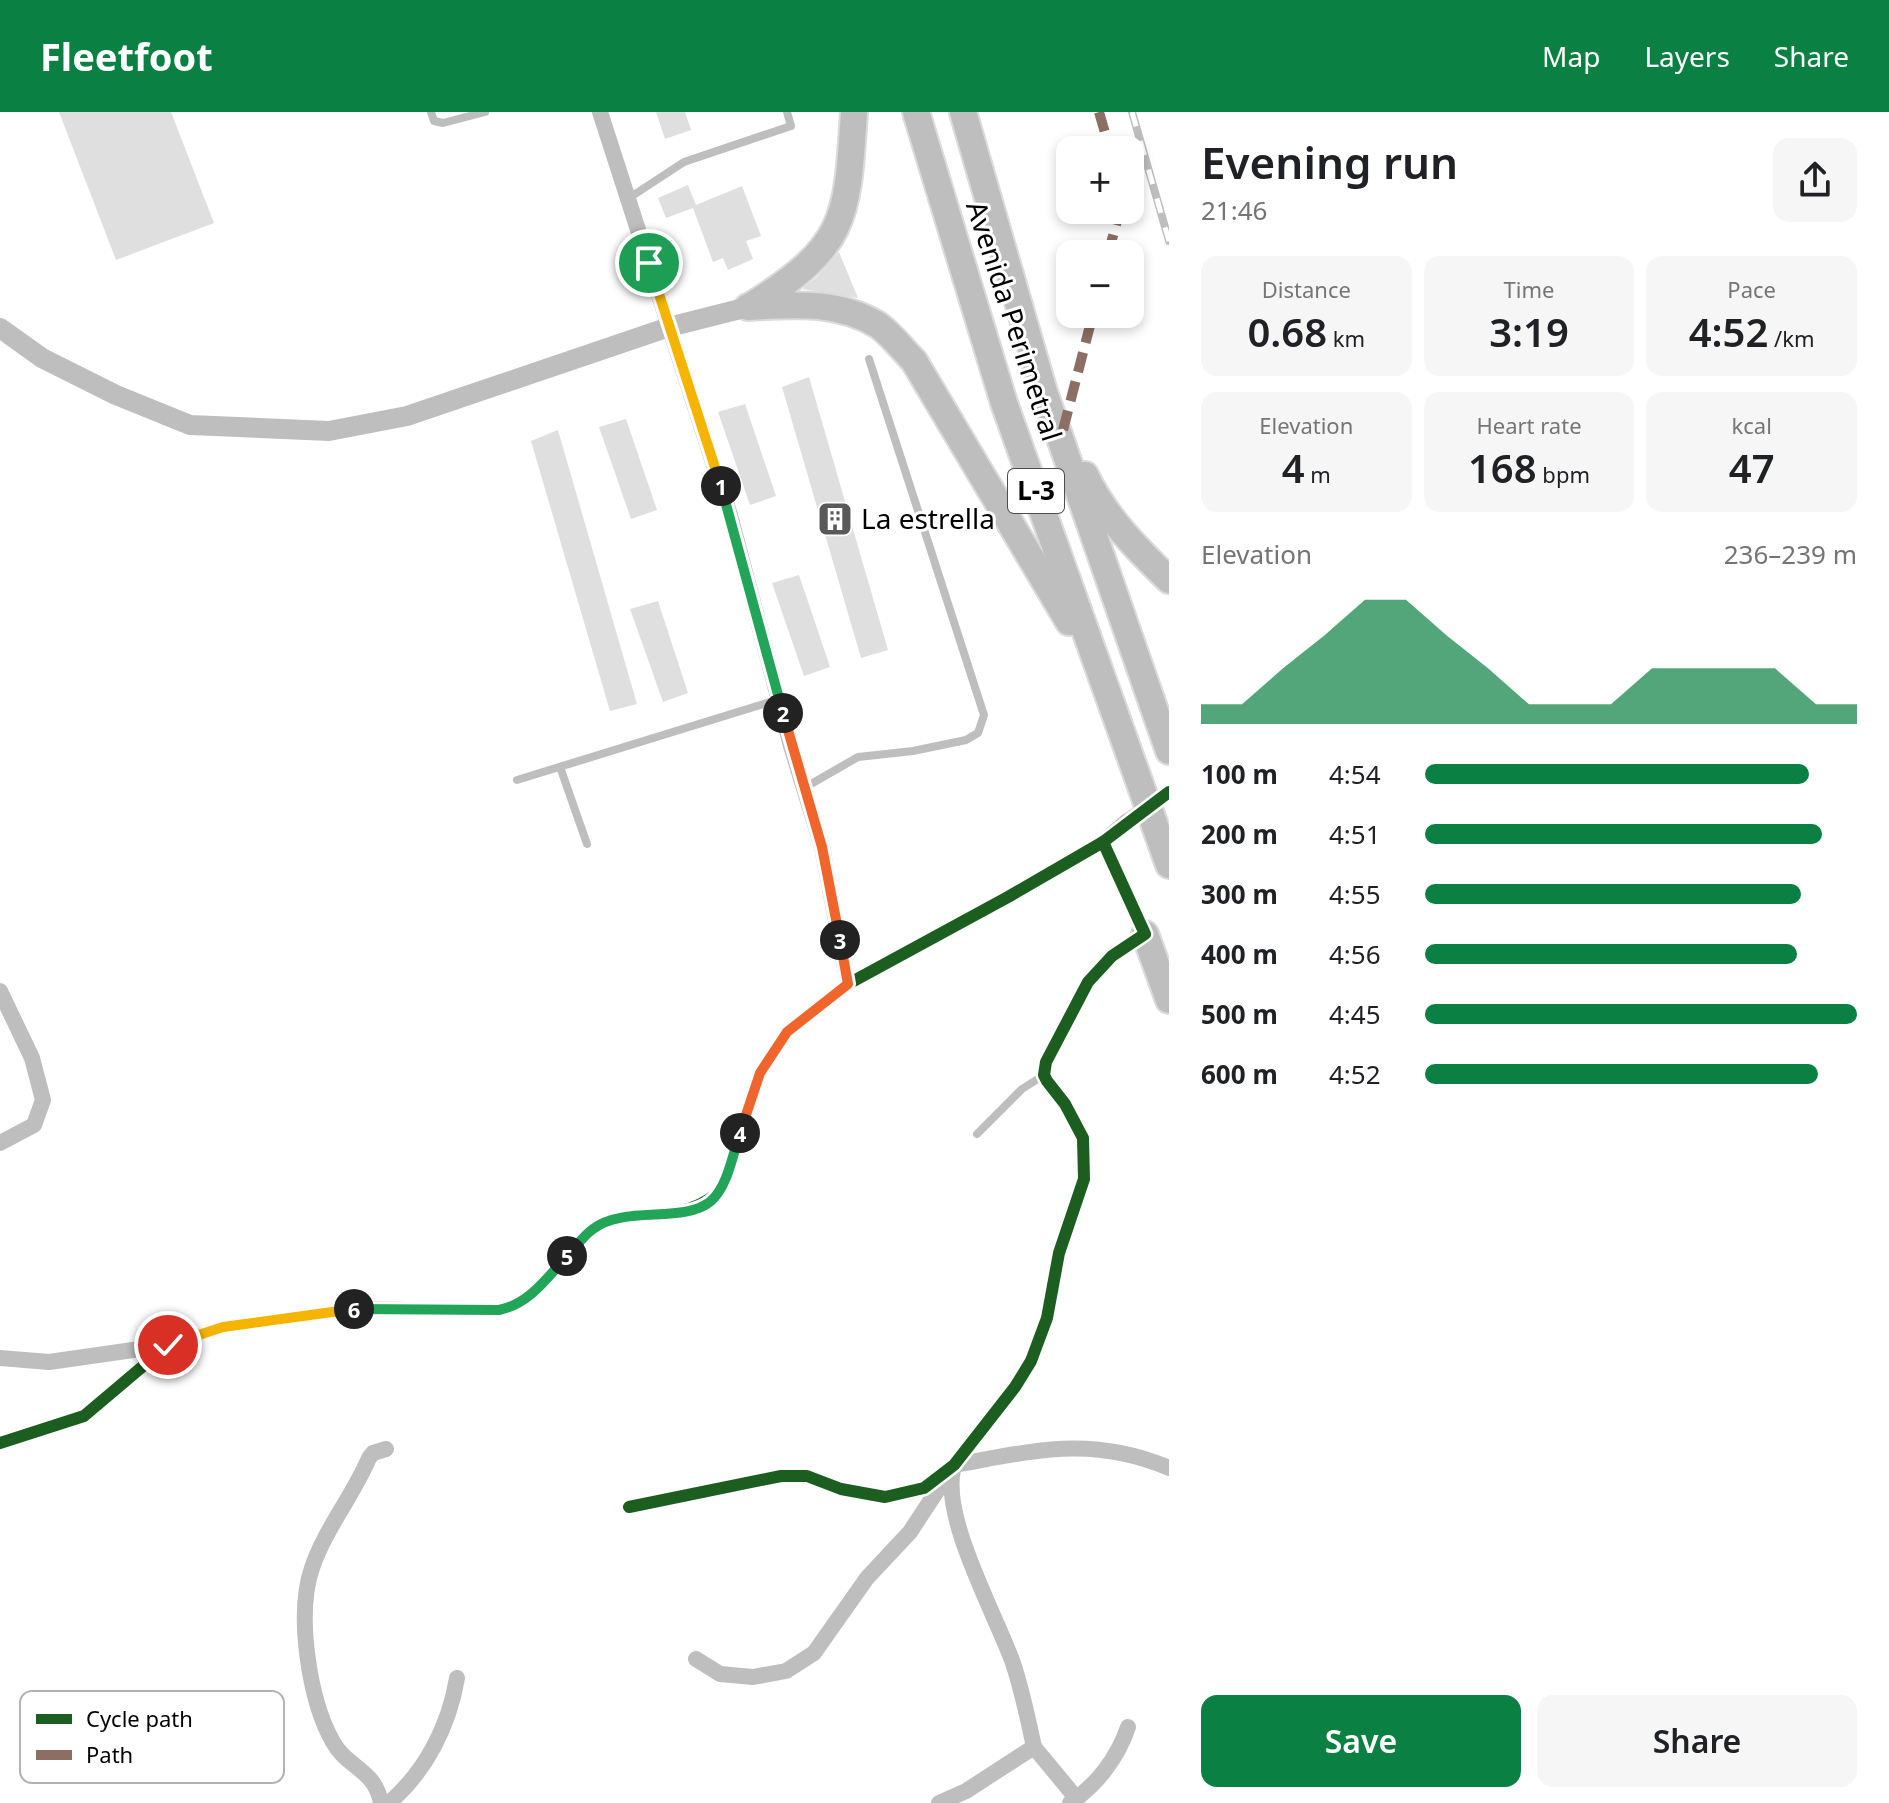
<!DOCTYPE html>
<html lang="en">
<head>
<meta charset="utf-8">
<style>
	body { margin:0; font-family:"Noto Sans",sans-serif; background:#f6f6f6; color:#202124; height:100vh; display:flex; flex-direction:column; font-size:30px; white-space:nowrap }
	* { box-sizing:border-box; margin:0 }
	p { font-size:26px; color:#757577 }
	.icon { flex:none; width:44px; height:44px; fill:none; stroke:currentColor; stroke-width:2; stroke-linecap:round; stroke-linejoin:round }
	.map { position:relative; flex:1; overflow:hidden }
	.panel { display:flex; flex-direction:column; background:#fff; width:720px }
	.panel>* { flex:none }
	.controls { position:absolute; left:1056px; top:24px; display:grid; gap:16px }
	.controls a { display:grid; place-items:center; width:88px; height:88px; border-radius:16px; background:#fff; box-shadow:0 4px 12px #0003; font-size:40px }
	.pin { position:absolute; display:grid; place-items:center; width:68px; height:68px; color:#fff; margin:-34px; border:4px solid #fff; border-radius:50%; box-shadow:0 2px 8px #0007 }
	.km { position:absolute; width:40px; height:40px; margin:-20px; border-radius:50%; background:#222; color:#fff; font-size:22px; line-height:40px; text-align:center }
	.round { display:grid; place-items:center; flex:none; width:84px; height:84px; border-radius:16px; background:#f6f6f6 }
	.overview { display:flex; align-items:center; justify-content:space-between; height:136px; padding:0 32px }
	h1 { font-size:44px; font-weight:600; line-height:60px }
	.stats { display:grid; grid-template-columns:repeat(3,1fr); gap:12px; height:136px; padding:8px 32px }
	.stats div { display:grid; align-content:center; border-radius:16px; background:#f6f6f6; text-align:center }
	.stats b { font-size:40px; font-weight:600 }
	.stats small { font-size:22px; font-weight:400 }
	.stats p { font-size:22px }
	.chart { height:224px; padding:16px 32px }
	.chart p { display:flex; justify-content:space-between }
	.chart svg { width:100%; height:144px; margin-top:8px; fill:#0b8043; opacity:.7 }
	.action { display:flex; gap:16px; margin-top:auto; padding:16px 32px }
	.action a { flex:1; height:92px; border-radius:16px; background:#0b8043; color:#fff; font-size:32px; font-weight:600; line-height:92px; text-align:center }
	.action a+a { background:#f6f6f6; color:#202124 }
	ul { padding:0 32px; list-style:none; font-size:26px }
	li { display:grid; grid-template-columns:128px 96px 1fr; align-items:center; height:60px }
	li i { height:20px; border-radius:10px; background:#0b8043 }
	header { display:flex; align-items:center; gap:48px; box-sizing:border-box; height:112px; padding:0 40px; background:#0b8043; color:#fff }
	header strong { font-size:38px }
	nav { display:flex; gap:44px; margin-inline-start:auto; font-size:28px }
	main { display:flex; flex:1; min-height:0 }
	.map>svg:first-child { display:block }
	.building { fill:#dfdfdf }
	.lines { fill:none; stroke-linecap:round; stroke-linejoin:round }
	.minor-tunnel { stroke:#d9d9d9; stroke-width:16; stroke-dasharray:16 8; stroke-linecap:butt }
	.trunk-casing { stroke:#dbdbdb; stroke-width:30 }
	.service { stroke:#bebebe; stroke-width:8 }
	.minor { stroke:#bebebe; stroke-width:16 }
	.tertiary { stroke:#bebebe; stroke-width:20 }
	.trunk { stroke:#bebebe; stroke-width:26 }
	.rail-casing { stroke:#bebebe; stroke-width:8 }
	.rail { stroke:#fff; stroke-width:5; stroke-dasharray:15; stroke-linecap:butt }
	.quiet { stroke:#8d6e63; stroke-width:10; stroke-dasharray:20 10; stroke-linecap:butt }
	.cycleway-casing { stroke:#fff; stroke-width:17 }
	.cycleway { stroke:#1b5e20; stroke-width:12 }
	.split-1-casing { stroke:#fff; stroke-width:16 }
	.split-2-casing { stroke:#fff; stroke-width:16 }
	.split-3-casing { stroke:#fff; stroke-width:16 }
	.split-4-casing { stroke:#fff; stroke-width:16 }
	.split-5-casing { stroke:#fff; stroke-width:16 }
	.split-6-casing { stroke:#fff; stroke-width:16 }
	.split-7-casing { stroke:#fff; stroke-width:16 }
	.split-1 { stroke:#f5b400; stroke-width:10 }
	.split-2 { stroke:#22a559; stroke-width:10 }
	.split-3 { stroke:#f0652b; stroke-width:10 }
	.split-4 { stroke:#f0652b; stroke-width:10 }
	.split-5 { stroke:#22a559; stroke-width:10 }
	.split-6 { stroke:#22a559; stroke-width:10 }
	.split-7 { stroke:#f5b400; stroke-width:10 }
	.labels { text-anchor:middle; stroke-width:6; stroke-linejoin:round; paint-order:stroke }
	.shield { fill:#fff; stroke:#4c4c4c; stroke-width:2 }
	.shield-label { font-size:26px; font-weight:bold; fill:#000 }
	.street-label { font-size:28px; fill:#000; stroke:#fff }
	.poi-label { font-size:28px; fill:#000; stroke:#fff; text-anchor:start }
	.key { fill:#fff; stroke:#b2b2b2; stroke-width:2 }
	.key-label { font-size:22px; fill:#000 }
</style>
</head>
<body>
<header>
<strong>Fleetfoot</strong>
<nav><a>Map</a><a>Layers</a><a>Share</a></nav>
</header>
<main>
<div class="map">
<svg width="1169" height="1691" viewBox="0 0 1169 1691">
	<rect width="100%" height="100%" fill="#fff"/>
	<!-- building -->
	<g class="building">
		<polygon points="59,0 171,0 214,111 116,148"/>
		<polygon points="656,0 685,0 691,18 665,27"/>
		<polygon points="688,73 696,93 742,74 761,124 746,129 753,147 728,158 723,146 713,150 693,96 666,106 658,86"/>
		<polygon points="839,140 858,186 802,177 818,164"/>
		<polygon points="809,265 888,538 861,546 782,275"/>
		<polygon points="745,292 776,384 750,393 718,300"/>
		<polygon points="626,307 657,398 631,407 599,315"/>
		<polygon points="558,318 637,592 610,599 531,329"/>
		<polygon points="799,463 830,555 804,564 772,471"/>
		<polygon points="658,489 688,581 663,590 630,497"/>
	</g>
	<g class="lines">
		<!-- minor-tunnel -->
		<polyline class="minor-tunnel" points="1126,710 1169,680"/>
		<defs>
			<g id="trunk">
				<polyline points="916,0 1004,291 1169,753"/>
				<polyline points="963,0 1044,280 1169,639"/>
				<path d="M751,194C847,133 847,109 854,0"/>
				<path d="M748,195C794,193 836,188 878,213C891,222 903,238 914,249L1069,510"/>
				<path d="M1085,363C1105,405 1136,436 1169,468"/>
				<polyline points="1145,822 1169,888"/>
			</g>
		</defs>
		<!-- trunk casing -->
		<use href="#trunk" class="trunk-casing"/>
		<!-- service -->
		<g class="service">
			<polyline points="431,0 434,9 443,11 485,0"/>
			<polyline points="629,86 684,50 791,14 787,0"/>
			<polyline points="560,655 587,732"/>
			<polyline points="517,668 780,587"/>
			<polyline points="804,676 858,645 913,639 966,628 978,621 984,603 869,247"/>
			<polyline points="977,1022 1022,977 1044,963"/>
		</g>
		<!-- minor -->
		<g class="minor">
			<polyline points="600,0 730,403 791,634 822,735 848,872"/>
			<polyline points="0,879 32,946 43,988 34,1013 0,1031"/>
			<polyline points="0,1246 49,1250 168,1233"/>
			<path d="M0,1331L84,1304L168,1233L223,1215L364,1195L499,1198L513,1195L527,1187C543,1170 577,1126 596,1115C636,1093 692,1114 722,1075L760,961L787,920L848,872L1008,785L1103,730L1126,710"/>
			<polyline points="629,1395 781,1364 807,1364 841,1377 885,1385 924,1376 954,1353 1015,1275 1031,1249 1047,1206 1059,1141 1084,1067 1083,1026 1065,992 1047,969 1044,963 1046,950 1088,870 1112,844 1145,822 1103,730"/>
			<path d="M696,1547L720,1562L753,1565L786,1559L814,1541L867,1466L910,1420L954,1353C1034,1339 1091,1323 1169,1356"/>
			<polyline points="1034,1635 1077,1687"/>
			<path d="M381,1691C375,1657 347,1656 333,1630C309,1588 296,1502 312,1456C325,1417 353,1384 369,1346L373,1341L386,1337"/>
			<path d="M389,1691C426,1659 449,1614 457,1566"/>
			<path d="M939,1691L966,1679L1034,1635C1028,1607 1022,1578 1013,1551C995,1501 942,1407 953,1358"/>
			<path d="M1070,1691C1097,1673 1118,1645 1128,1615"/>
		</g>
		<!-- tertiary -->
		<polyline class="tertiary" points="0,216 42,246 116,283 190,313 329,319 407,304 669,215 748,195"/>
		<!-- trunk -->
		<use href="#trunk" class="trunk"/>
		<defs>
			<polyline id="rail" points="1132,0 1169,129"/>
		</defs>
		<!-- rail casing -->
		<use href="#rail" class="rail-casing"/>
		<!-- rail -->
		<use href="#rail" class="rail"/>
		<!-- quiet -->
		<g class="quiet">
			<polyline points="1099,0 1110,38"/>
			<polyline points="1108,142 1120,98"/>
			<polyline points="1063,318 1093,202"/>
		</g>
		<defs>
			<g id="cycleway">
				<path d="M0,1331L84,1304L168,1233L223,1215L364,1195L499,1198L513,1195L527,1187C543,1170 577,1126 596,1115C636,1093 692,1114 722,1075L760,961L787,920L848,872L1008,785L1103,730L1169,680"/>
				<polyline points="629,1395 781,1364 807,1364 841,1377 885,1385 924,1376 954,1353 1015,1275 1031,1249 1047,1206 1059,1141 1084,1067 1083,1026 1065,992 1047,969 1044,963 1046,950 1088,870 1112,844 1145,822 1103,730"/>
			</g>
		</defs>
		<!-- cycleway casing -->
		<use href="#cycleway" class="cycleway-casing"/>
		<!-- cycleway -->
		<use href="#cycleway" class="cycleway"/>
	</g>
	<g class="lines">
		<defs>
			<polyline id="split-1" points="649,151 721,374"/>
			<polyline id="split-2" points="721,374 783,601"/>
			<polyline id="split-3" points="783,601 822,735 840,828"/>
			<polyline id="split-4" points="740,1021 760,961 787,920 848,872 840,828"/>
			<path id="split-5" d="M567,1144C575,1136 583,1124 593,1117C625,1093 684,1112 711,1089C728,1074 733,1041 740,1021"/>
			<path id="split-6" d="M354,1197L499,1198C529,1192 547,1166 567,1144"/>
			<polyline id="split-7" points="168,1233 223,1215 354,1197"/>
		</defs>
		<!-- split-1 casing -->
		<use href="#split-1" class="split-1-casing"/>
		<!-- split-2 casing -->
		<use href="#split-2" class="split-2-casing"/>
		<!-- split-3 casing -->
		<use href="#split-3" class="split-3-casing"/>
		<!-- split-4 casing -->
		<use href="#split-4" class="split-4-casing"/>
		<!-- split-5 casing -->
		<use href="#split-5" class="split-5-casing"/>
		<!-- split-6 casing -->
		<use href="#split-6" class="split-6-casing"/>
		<!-- split-7 casing -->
		<use href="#split-7" class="split-7-casing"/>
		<!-- split-1 -->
		<use href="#split-1" class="split-1"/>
		<!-- split-2 -->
		<use href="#split-2" class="split-2"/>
		<!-- split-3 -->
		<use href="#split-3" class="split-3"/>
		<!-- split-4 -->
		<use href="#split-4" class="split-4"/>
		<!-- split-5 -->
		<use href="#split-5" class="split-5"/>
		<!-- split-6 -->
		<use href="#split-6" class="split-6"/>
		<!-- split-7 -->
		<use href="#split-7" class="split-7"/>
	</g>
	<!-- icons -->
	<defs>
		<symbol id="building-square" viewBox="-11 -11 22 22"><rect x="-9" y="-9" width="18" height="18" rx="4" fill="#595959" stroke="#fff"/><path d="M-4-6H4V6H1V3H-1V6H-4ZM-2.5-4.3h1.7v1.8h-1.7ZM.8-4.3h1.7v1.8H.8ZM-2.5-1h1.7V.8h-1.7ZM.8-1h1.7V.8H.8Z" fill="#fff"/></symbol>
	</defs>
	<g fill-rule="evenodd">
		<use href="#building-square" x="815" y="387" width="40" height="40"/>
	</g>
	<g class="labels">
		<!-- shield labels -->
		<rect class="shield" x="1008" y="357" width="56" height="44" rx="6"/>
		<g class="shield-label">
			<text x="1036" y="388">L-3</text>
		</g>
		<!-- street labels -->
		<g class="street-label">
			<text transform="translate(1014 209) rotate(72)" y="10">Avenida Perimetral</text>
		</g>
		<!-- poi labels -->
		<g class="poi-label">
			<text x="861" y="417">La estrella</text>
		</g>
	</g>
	<!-- legend -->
	<rect x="20" y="1579" width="264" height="92" rx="12" class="key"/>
	<rect x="36" y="1602" width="36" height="10" fill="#1b5e20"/>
	<rect x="36" y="1638" width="36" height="10" fill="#8d6e63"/>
	<g class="key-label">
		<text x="86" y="1615">Cycle path</text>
		<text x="86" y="1651">Path</text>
	</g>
</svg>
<div class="controls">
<a>+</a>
<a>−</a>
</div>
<div class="pin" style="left:649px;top:151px;background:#1e9e55"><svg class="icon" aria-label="arrive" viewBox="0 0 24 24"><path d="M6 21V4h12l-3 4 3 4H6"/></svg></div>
<div class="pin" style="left:168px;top:1233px;background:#d93025"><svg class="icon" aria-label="check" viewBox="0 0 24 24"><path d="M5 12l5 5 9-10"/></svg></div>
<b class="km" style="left:721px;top:374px">1</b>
<b class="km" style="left:783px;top:601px">2</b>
<b class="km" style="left:840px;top:828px">3</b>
<b class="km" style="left:740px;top:1021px">4</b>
<b class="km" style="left:567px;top:1144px">5</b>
<b class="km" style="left:354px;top:1197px">6</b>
</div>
<section class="panel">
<div class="overview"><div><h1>Evening run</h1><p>21:46</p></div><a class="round"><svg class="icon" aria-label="share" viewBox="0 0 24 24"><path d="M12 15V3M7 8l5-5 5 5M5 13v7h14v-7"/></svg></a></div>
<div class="stats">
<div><p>Distance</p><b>0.68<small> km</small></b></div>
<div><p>Time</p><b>3:19</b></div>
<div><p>Pace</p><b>4:52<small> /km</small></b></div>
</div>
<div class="stats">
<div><p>Elevation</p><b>4<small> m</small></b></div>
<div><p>Heart rate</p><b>168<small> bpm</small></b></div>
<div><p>kcal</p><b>47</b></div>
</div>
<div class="chart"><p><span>Elevation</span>236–239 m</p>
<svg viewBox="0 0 160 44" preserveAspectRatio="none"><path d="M0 44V38L10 38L20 27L30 17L40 6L50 6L60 17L70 27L80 38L90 38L100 38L110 27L120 27L130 27L140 27L150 38L160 38V44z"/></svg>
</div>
<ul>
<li><b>100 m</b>4:54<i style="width:89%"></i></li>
<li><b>200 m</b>4:51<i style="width:92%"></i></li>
<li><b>300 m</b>4:55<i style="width:87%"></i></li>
<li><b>400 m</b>4:56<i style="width:86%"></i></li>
<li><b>500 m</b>4:45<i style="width:100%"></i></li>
<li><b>600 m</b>4:52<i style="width:91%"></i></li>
</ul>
<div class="action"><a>Save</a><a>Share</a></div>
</section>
</main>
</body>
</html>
